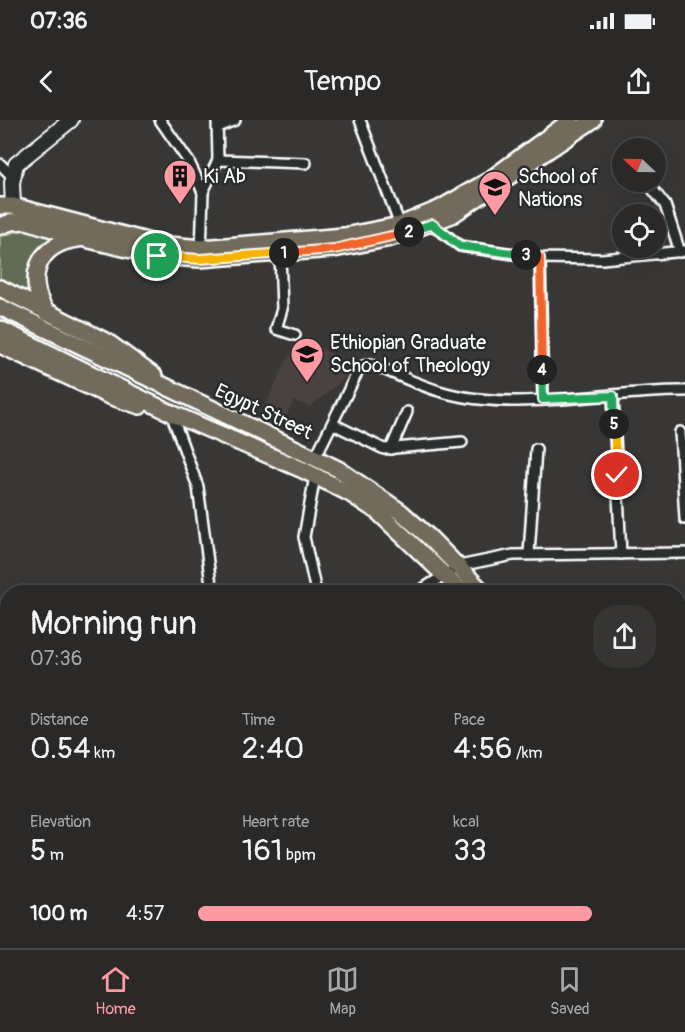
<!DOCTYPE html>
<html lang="en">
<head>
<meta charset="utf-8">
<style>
	body { margin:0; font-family:Pangolin,sans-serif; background:#363534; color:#f1f3f6; height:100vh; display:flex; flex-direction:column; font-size:22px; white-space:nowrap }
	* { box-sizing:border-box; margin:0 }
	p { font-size:20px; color:#a5a6a8 }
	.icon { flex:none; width:33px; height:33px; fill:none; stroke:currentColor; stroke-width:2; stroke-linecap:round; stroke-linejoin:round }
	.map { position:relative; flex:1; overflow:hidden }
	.details { position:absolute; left:0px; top:465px; width:686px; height:363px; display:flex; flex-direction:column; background:#2a2928; border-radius:24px 24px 0 0; box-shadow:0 6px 24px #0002,0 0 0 2px #464545 }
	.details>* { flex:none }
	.needle { width:39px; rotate:292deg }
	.controls { position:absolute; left:612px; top:18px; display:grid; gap:12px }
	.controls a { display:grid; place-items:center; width:54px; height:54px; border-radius:50%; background:#2a2928; box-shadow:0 6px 24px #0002,0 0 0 2px #464545; font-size:30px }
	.pin { position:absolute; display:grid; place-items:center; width:51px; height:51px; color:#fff; margin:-26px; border:3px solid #fff; border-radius:50%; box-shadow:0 2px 6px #0007 }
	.km { position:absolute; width:30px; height:30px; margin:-15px; border-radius:50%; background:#222; color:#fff; font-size:16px; line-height:30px; text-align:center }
	.round { display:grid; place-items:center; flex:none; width:63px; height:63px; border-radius:24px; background:#363534 }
	.head { display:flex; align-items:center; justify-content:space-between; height:102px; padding:0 30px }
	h1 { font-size:33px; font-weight:600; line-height:45px }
	.stats { display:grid; grid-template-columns:repeat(3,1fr); gap:9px; height:102px; padding:6px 30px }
	.stats div { display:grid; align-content:center }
	.stats b { font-size:30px; font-weight:600 }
	.stats small { font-size:16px; font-weight:400 }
	.stats p { font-size:16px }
	ul { padding:0 30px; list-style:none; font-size:20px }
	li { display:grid; grid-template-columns:96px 72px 1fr; align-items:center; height:45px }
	li i { height:15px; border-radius:8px; background:#ff9aa2 }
	.status { display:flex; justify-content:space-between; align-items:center; height:42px; padding:0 30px; background:#2a2928; direction:ltr }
	.status svg { height:16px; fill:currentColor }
	header { display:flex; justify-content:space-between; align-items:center; height:78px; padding:0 30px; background:#2a2928; font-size:27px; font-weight:600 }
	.dock { display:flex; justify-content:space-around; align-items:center; height:84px; border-top:2px solid #464545; background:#2a2928; font-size:16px; color:#a5a6a8 }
	.dock a { display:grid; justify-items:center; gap:3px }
	.dock .selected { color:#ff9aa2 }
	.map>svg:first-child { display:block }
	.built { fill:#484340 }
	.green { fill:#606c53; stroke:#b0b6a9; stroke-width:1.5 }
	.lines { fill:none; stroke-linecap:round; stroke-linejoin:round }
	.street-casing { stroke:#fff; stroke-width:14 }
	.secondary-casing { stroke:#fff; stroke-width:18 }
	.primary-casing { stroke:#fff; stroke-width:20 }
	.street { stroke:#2a2d2e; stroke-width:9 }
	.secondary { stroke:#2a2d2e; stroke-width:14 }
	.primary { stroke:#726b5a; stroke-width:15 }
	.split-1-casing { stroke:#fff; stroke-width:12 }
	.split-2-casing { stroke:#fff; stroke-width:12 }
	.split-3-casing { stroke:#fff; stroke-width:12 }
	.split-4-casing { stroke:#fff; stroke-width:12 }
	.split-5-casing { stroke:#fff; stroke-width:12 }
	.split-6-casing { stroke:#fff; stroke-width:12 }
	.split-1 { stroke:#f5b400; stroke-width:8 }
	.split-2 { stroke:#f0652b; stroke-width:8 }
	.split-3 { stroke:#22a559; stroke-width:8 }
	.split-4 { stroke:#f0652b; stroke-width:8 }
	.split-5 { stroke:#22a559; stroke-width:8 }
	.split-6 { stroke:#f5b400; stroke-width:8 }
	.labels { text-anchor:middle; stroke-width:5; stroke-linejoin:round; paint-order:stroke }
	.poi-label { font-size:20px; fill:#fff; stroke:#2a2d2e; text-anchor:start }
	.street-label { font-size:20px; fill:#fff; stroke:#2a2d2e }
</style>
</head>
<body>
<div class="status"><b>07:36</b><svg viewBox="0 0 49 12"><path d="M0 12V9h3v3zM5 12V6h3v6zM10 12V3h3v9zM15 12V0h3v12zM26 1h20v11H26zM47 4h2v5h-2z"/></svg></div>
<header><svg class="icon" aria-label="back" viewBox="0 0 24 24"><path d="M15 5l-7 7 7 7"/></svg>Tempo<svg class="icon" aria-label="share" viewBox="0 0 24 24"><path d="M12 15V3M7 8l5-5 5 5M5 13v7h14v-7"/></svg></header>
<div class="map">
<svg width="685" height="828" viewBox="0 0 685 828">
	<rect width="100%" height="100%" fill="#383736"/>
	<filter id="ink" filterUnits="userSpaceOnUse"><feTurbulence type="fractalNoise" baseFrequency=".0167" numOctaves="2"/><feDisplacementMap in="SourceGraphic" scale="12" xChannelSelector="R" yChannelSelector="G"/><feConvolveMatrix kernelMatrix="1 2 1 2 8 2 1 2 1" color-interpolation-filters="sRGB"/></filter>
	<g filter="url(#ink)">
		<!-- built -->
		<polygon class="built" points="298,218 359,246 310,287 294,281 283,301 262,292"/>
		<!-- green -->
		<polygon class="green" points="25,109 60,118 49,124 35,177 0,162 0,117"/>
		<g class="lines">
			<defs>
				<g id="street">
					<polyline points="160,0 189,42 203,72"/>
					<polyline points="360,0 400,105"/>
					<polyline points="218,7 235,0"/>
					<polyline points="218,40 306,43"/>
					<polyline points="0,44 13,57"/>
					<polyline points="647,62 665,85 680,132"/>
					<polyline points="432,104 460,126 540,138 602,139 685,131"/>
					<polyline points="201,132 203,72 218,40 217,0"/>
					<polyline points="280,134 282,189 276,209 295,215"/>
					<polyline points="540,138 543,279"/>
					<polyline points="613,276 621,434"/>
					<polyline points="171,293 198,367 212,472"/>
					<polyline points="333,304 384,329 462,322"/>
					<polyline points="680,312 685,399"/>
					<polyline points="391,329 407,292"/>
					<path d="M315,338L358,251L363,246L371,244C393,253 416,264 439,271C513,294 608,270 685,271"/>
					<polyline points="315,356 304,417 316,472"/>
					<polyline points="529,434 536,329"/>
					<polyline points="418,472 459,446 513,435 685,433"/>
					<polyline points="0,596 8,598"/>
					<polyline points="0,756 8,755"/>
					<polyline points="678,819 685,797"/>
					<polyline points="254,820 257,828"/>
					<polyline points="145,828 146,820"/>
					<polyline points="463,828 465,820"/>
				</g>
				<polyline id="secondary" points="13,86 12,63 16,44 71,0"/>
				<g id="primary">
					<polyline points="0,86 13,86 158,124 202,128 344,116 400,105 439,89 488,61 571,0"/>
					<polyline points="0,106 11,102 27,101 81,118 157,136 200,139 334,129 391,118 452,95 593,0"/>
					<polyline points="0,168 109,223 154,256"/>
					<polyline points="0,187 338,349 401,392 430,418 483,472"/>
					<path d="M47,193C25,160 36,124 78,119"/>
					<polyline points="0,209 171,293 303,350 349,373 378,392 462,472"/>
					<polyline points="0,225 109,276 140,286"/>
					<polyline points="678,582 685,585"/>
					<polyline points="678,598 685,601"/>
				</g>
			</defs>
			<!-- street casing -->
			<use href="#street" class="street-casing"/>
			<!-- secondary casing -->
			<use href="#secondary" class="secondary-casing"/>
			<!-- primary casing -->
			<use href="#primary" class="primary-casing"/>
			<!-- street -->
			<use href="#street" class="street"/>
			<!-- secondary -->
			<use href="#secondary" class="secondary"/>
			<!-- primary -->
			<use href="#primary" class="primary"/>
		</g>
	</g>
	<g class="lines" filter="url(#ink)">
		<defs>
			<polyline id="split-1" points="157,136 200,139 284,133"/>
			<polyline id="split-2" points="284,133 334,129 409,112"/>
			<polyline id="split-3" points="409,112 432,104 460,126 526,135"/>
			<polyline id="split-4" points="526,135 540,138 542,250"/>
			<polyline id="split-5" points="542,250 543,279 613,276 614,304"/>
			<polyline id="split-6" points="614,304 617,355"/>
		</defs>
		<!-- split-1 casing -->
		<use href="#split-1" class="split-1-casing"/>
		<!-- split-2 casing -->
		<use href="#split-2" class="split-2-casing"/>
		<!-- split-3 casing -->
		<use href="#split-3" class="split-3-casing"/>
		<!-- split-4 casing -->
		<use href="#split-4" class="split-4-casing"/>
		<!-- split-5 casing -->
		<use href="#split-5" class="split-5-casing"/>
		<!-- split-6 casing -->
		<use href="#split-6" class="split-6-casing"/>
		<!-- split-1 -->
		<use href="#split-1" class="split-1"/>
		<!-- split-2 -->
		<use href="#split-2" class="split-2"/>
		<!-- split-3 -->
		<use href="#split-3" class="split-3"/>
		<!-- split-4 -->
		<use href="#split-4" class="split-4"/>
		<!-- split-5 -->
		<use href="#split-5" class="split-5"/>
		<!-- split-6 -->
		<use href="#split-6" class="split-6"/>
	</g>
	<!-- icons -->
	<defs>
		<symbol id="building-pin" viewBox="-11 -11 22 30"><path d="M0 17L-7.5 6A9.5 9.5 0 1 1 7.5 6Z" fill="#ff9aa2" stroke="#2a2d2e"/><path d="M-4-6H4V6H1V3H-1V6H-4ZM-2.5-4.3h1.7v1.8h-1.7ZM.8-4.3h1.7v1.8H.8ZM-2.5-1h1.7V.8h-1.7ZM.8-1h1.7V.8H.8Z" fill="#111"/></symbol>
		<symbol id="school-pin" viewBox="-11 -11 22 30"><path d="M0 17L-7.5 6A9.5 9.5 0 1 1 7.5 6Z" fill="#ff9aa2" stroke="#2a2d2e"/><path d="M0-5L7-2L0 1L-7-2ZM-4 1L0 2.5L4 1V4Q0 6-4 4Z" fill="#111"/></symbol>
		<symbol id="university-pin" viewBox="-11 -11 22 30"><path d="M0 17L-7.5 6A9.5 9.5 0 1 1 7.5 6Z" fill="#ff9aa2" stroke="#2a2d2e"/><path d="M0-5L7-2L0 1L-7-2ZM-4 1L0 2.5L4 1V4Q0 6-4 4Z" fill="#111"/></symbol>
	</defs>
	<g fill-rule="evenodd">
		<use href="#building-pin" x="161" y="37" width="38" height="52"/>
		<use href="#school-pin" x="476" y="48" width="38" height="52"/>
		<use href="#university-pin" x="288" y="215" width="38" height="52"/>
	</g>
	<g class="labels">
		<!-- poi labels -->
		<g class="poi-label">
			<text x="203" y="63">Ki Ab</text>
			<text x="518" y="63">School of<tspan x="518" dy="23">Nations</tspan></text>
			<text x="330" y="229">Ethiopian Graduate<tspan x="330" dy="23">School of Theology</tspan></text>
		</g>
		<!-- street labels -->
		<g class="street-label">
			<text transform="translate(264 291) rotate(25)" y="7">Egypt Street</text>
		</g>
	</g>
</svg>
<div class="controls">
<a><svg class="needle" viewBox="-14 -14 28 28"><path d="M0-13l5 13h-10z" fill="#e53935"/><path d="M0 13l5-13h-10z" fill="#a5a6a8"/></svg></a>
<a><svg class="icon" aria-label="locate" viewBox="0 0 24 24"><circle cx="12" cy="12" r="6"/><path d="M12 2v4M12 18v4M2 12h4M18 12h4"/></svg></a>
</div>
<div class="pin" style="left:157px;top:136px;background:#1e9e55"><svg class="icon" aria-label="arrive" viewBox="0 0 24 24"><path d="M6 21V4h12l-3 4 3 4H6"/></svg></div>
<div class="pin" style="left:617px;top:355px;background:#d93025"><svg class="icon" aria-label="check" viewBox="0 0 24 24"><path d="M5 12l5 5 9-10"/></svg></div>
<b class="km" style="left:284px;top:133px">1</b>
<b class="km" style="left:409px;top:112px">2</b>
<b class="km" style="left:526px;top:135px">3</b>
<b class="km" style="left:542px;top:250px">4</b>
<b class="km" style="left:614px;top:304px">5</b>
<section class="details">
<div class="head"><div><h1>Morning run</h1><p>07:36</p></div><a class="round"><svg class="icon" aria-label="share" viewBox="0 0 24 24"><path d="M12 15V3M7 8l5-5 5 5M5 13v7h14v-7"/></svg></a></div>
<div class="stats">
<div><p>Distance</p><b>0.54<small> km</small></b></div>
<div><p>Time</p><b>2:40</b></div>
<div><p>Pace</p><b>4:56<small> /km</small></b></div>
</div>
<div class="stats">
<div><p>Elevation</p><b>5<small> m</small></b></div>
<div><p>Heart rate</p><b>161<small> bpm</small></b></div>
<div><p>kcal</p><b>33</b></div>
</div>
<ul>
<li><b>100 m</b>4:57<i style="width:86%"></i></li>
</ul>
</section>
</div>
<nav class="dock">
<a class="selected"><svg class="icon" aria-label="home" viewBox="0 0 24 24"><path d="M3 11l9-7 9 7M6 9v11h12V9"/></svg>Home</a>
<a><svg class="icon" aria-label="map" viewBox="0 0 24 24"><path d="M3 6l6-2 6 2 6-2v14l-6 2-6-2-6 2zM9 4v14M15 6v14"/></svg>Map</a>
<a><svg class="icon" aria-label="saved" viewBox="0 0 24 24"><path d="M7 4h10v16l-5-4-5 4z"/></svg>Saved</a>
</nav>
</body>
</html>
